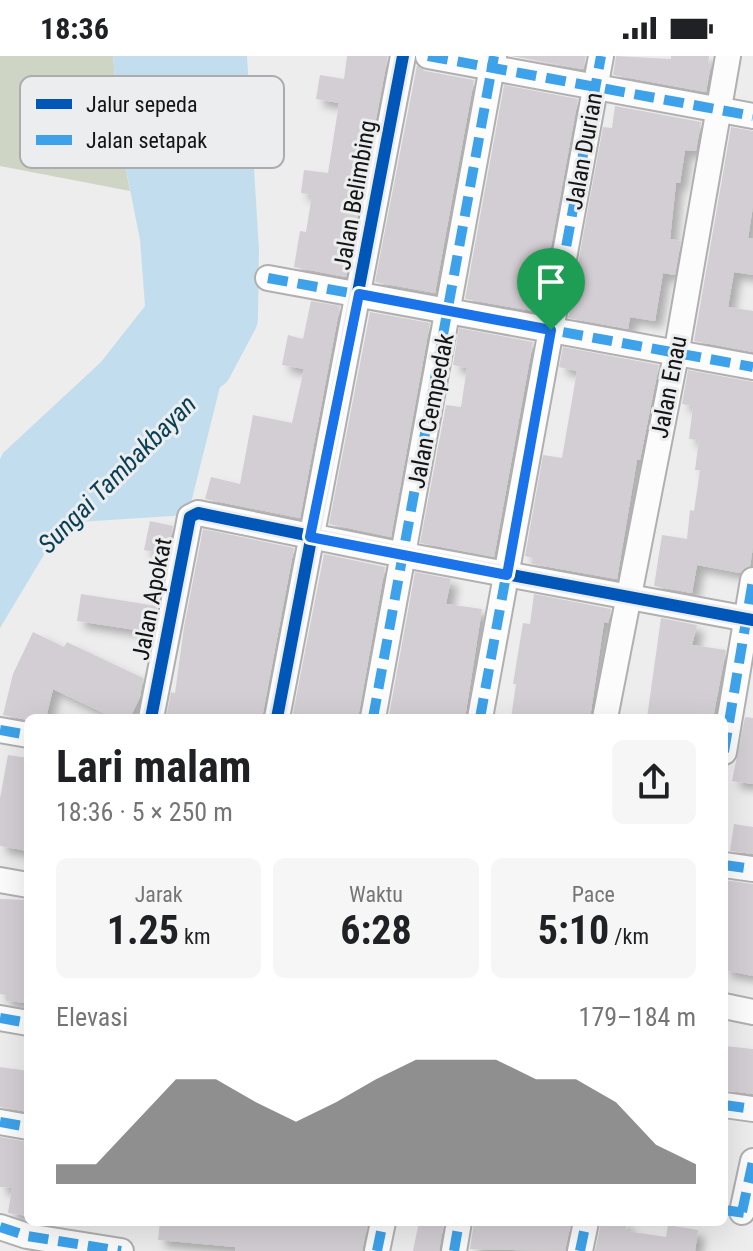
<!DOCTYPE html>
<html lang="id">
<head>
<meta charset="utf-8">
<style>
	body { margin:0; font-family:"Roboto Condensed",sans-serif; background:#f6f6f6; color:#202124; height:100vh; display:flex; flex-direction:column; font-size:30px; white-space:nowrap }
	* { box-sizing:border-box; margin:0 }
	p { font-size:26px; color:#757577 }
	.icon { flex:none; width:44px; height:44px; fill:none; stroke:currentColor; stroke-width:2; stroke-linecap:round; stroke-linejoin:round }
	.map { position:relative; flex:1; overflow:hidden }
	.side { position:absolute; left:24px; top:658px; width:704px; height:512px; display:flex; flex-direction:column; background:#fff; border-radius:12px; box-shadow:0 8px 32px #0002 }
	.side>* { flex:none }
	.pin { position:absolute; display:grid; place-items:center; width:68px; height:68px; color:#fff; margin:-82px -34px; border-radius:50% 50% 50% 0; rotate:-45deg; box-shadow:0 0 8px #0007 }
	.pin .icon { rotate:45deg }
	.round { display:grid; place-items:center; flex:none; width:84px; height:84px; border-radius:12px; background:#f6f6f6 }
	.headline { display:flex; align-items:center; justify-content:space-between; height:136px; padding:0 32px }
	h1 { font-size:44px; font-weight:700; line-height:60px }
	.metrics { display:grid; grid-template-columns:repeat(3,1fr); gap:12px; height:136px; padding:8px 32px }
	.metrics div { display:grid; align-content:center; border-radius:12px; background:#f6f6f6; text-align:center }
	.metrics b { font-size:40px; font-weight:700 }
	.metrics small { font-size:22px; font-weight:400 }
	.metrics p { font-size:22px }
	.chart { height:224px; padding:16px 32px }
	.chart p { display:flex; justify-content:space-between }
	.chart svg { width:100%; height:144px; margin-top:8px; fill:#606061; opacity:.7 }
	.status { display:flex; justify-content:space-between; align-items:center; height:56px; padding:0 40px; background:#fff; direction:ltr }
	.status svg { height:22px; fill:currentColor }
	.map>svg:first-child { display:block }
	.green { fill:#ced5c4 }
	.water { fill:#c2deee }
	.lines { fill:none; stroke-linecap:round; stroke-linejoin:round }
	.river { stroke:#c2deee; stroke-width:42 }
	.building { fill:#d3ced3; filter:url(#shadow) }
	.street-casing { stroke:#b0b0b0; stroke-width:28 }
	.street { stroke:#fcfcfc; stroke-width:24 }
	.quiet { stroke:#3da2ea; stroke-width:10; stroke-dasharray:20 10; stroke-linecap:butt }
	.cycleway-casing { stroke:#ecedee; stroke-width:17 }
	.cycleway { stroke:#0057b8; stroke-width:12 }
	.route-casing { stroke:#fff; stroke-width:16 }
	.route { stroke:#1a73e8; stroke-width:10 }
	.labels { text-anchor:middle; stroke-width:6; stroke-linejoin:round; paint-order:stroke }
	.street-label { font-size:24px; fill:#141415; stroke:#ecedee }
	.water-label { font-size:26px; font-style:italic; fill:#083f56; stroke:#ecedee }
	.key { fill:#ecedee; stroke:#abacad; stroke-width:2 }
	.key-label { font-size:22px; fill:#141415 }
</style>
</head>
<body>
<div class="status"><b>18:36</b><svg viewBox="0 0 49 12"><path d="M0 12V9h3v3zM5 12V6h3v6zM10 12V3h3v9zM15 12V0h3v12zM26 1h20v11H26zM47 4h2v5h-2z"/></svg></div>
<div class="map">
<svg width="753" height="1195" viewBox="0 0 753 1195">
	<defs>
		<filter id="shadow"><feDropShadow dx="7" dy="7" stdDeviation="4" flood-color="#0004"/></filter>
	</defs>
	<rect width="100%" height="100%" fill="#ededed"/>
	<!-- green -->
	<polygon class="green" points="0,0 113,0 122,93 130,135 0,110"/>
	<!-- water -->
	<polygon class="water" points="113,0 226,0 238,194 237,263 188,459 63,467 0,572 0,403 3,397 101,306 145,250 140,184 122,93"/>
	<g class="lines">
		<!-- river -->
		<polyline class="river" points="211,312 237,263 238,194 226,0"/>
	</g>
	<!-- building -->
	<g class="building">
		<polygon points="347,0 388,0 346,221 294,211 300,175 306,176 312,139 301,137 304,114 328,117 339,47 316,43 320,19 344,23"/>
		<polygon points="511,0 586,0 583,13"/>
		<polygon points="616,0 671,3 671,0 709,0 708,7 711,8 706,36 613,19"/>
		<polygon points="417,9 425,15 474,24 435,237 375,226"/>
		<polygon points="504,29 578,43 539,256 465,243"/>
		<polygon points="615,50 701,66 696,95 685,94 680,127 676,127 670,183 681,185 675,219 663,217 655,265 630,261 628,273 568,262 603,71 612,72"/>
		<polygon points="731,71 753,75 753,150 748,182 753,182 753,219 734,216 728,251 753,255 753,296 694,285"/>
		<polygon points="311,245 340,250 300,462 205,443 211,421 240,428 253,359 292,367 304,313 282,309 288,279 303,283"/>
		<polygon points="370,256 430,267 391,481 329,468"/>
		<polygon points="459,272 533,286 494,501 420,487 446,349 461,351 467,312 453,309"/>
		<polygon points="563,291 659,309 640,404 637,404 617,523 532,508 533,502 525,500 543,399 562,402 577,315 559,311"/>
		<polygon points="688,314 753,326 753,491 750,510 740,517 697,509 692,537 654,530 662,479 687,483 690,454 694,455 700,414 695,414 699,384 689,383 693,350 682,348"/>
		<polygon points="150,465 173,470 167,499 144,494"/>
		<polygon points="203,473 294,492 262,662 166,662 171,636 175,637 184,571"/>
		<polygon points="324,498 385,511 358,662 292,662"/>
		<polygon points="415,516 451,523 446,548 482,553 465,662 407,662 389,659"/>
		<polygon points="81,538 157,550 154,568 150,567 149,576 77,565"/>
		<polygon points="534,538 611,553 608,567 604,566 590,662 511,662 516,628 513,628 523,567 530,568"/>
		<polygon points="661,562 697,569 692,589 726,594 713,662 647,662"/>
		<polygon points="33,576 64,591 67,586 73,589 143,622 140,641 130,662 114,662 53,633 46,662 28,664 3,659 13,618"/>
		<polygon points="745,661 753,662 753,728 732,725"/>
		<polygon points="8,699 28,702 28,795 0,790 0,742"/>
		<polygon points="734,768 753,771 753,798 730,795"/>
		<polygon points="724,824 753,828 753,920 724,914 724,888 728,867 724,867"/>
		<polygon points="0,843 28,844 28,947 6,945 6,939 0,938"/>
		<polygon points="724,990 753,993 753,1038 724,1034"/>
		<polygon points="0,1011 28,1015 28,1056 0,1051"/>
		<polygon points="0,1081 28,1086 28,1160 8,1157 12,1132 0,1131"/>
		<polygon points="160,1166 266,1166 304,1170 304,1166 368,1166 362,1195 235,1195 235,1191 158,1184"/>
		<polygon points="419,1166 444,1166 439,1195 413,1195"/>
		<polygon points="474,1166 571,1166 565,1195 470,1193"/>
		<polygon points="601,1166 627,1166 626,1175 666,1181 668,1169 698,1174 695,1195 595,1195"/>
	</g>
	<g class="lines">
		<defs>
			<g id="street">
				<polyline points="428,0 753,60"/>
				<polyline points="268,222 753,311"/>
				<polyline points="151,662 190,461 198,457 404,499 753,564"/>
				<polyline points="277,662 403,0"/>
				<polyline points="373,662 494,0"/>
				<polyline points="480,662 601,0"/>
				<polyline points="605,662 676,299 728,0"/>
				<polyline points="0,674 28,679"/>
				<polyline points="724,696 753,524"/>
				<polyline points="724,809 753,813"/>
				<polyline points="0,824 28,829"/>
				<polyline points="724,950 753,956"/>
				<polyline points="0,962 28,967"/>
				<polyline points="724,1049 753,1053"/>
				<polyline points="0,1066 28,1071"/>
				<polyline points="742,1156 753,1105"/>
				<polyline points="0,1171 27,1180 121,1195"/>
				<polyline points="377,1195 383,1166"/>
				<polyline points="454,1195 459,1166"/>
				<polyline points="580,1195 586,1166"/>
			</g>
		</defs>
		<!-- street casing -->
		<use href="#street" class="street-casing"/>
		<!-- street -->
		<use href="#street" class="street"/>
		<!-- quiet -->
		<g class="quiet">
			<polyline points="428,0 753,60"/>
			<polyline points="268,222 753,311"/>
			<polyline points="373,662 494,0"/>
			<polyline points="480,662 601,0"/>
			<polyline points="0,674 28,679"/>
			<polyline points="724,696 753,524"/>
			<polyline points="724,809 753,813"/>
			<polyline points="0,962 28,967"/>
			<polyline points="724,1049 753,1053"/>
			<polyline points="0,1066 28,1071"/>
			<polyline points="724,1154 753,1158"/>
			<polyline points="742,1156 753,1105"/>
			<polyline points="0,1171 27,1180 121,1195"/>
			<polyline points="377,1195 383,1166"/>
			<polyline points="454,1195 459,1166"/>
			<polyline points="580,1195 586,1166"/>
		</g>
		<defs>
			<g id="cycleway">
				<polyline points="151,662 190,461 198,457 404,499 753,564"/>
				<polyline points="277,662 403,0"/>
			</g>
		</defs>
		<!-- cycleway casing -->
		<use href="#cycleway" class="cycleway-casing"/>
		<!-- cycleway -->
		<use href="#cycleway" class="cycleway"/>
	</g>
	<g class="lines">
		<defs>
			<polygon id="route" points="359,238 551,274 507,519 310,481"/>
		</defs>
		<!-- route casing -->
		<use href="#route" class="route-casing"/>
		<!-- route -->
		<use href="#route" class="route"/>
	</g>
	<g class="labels">
		<!-- street labels -->
		<g class="street-label">
			<text transform="translate(584 95) rotate(-80)" y="8">Jalan Durian</text>
			<text transform="translate(355 139) rotate(-80)" y="8">Jalan Belimbing</text>
			<text transform="translate(669 331) rotate(-79)" y="8">Jalan Enau</text>
			<text transform="translate(431 355) rotate(-79)" y="8">Jalan Cempedak</text>
			<text transform="translate(152 543) rotate(-79)" y="8">Jalan Apokat</text>
		</g>
		<!-- water labels -->
		<g class="water-label">
			<text transform="translate(117 418) rotate(-45)" y="9">Sungai Tambakbayan</text>
		</g>
	</g>
	<!-- legend -->
	<rect x="20" y="20" width="264" height="92" rx="12" class="key"/>
	<rect x="36" y="43" width="36" height="10" fill="#0057b8"/>
	<rect x="36" y="79" width="36" height="10" fill="#3da2ea"/>
	<g class="key-label">
		<text x="86" y="56">Jalur sepeda</text>
		<text x="86" y="92">Jalan setapak</text>
	</g>
</svg>
<div class="pin" style="left:551px;top:274px;background:#1e9e55"><svg class="icon" aria-label="arrive" viewBox="0 0 24 24"><path d="M6 21V4h12l-3 4 3 4H6"/></svg></div>
<section class="side">
<div class="headline"><div><h1>Lari malam</h1><p>18:36 · 5 × 250 m</p></div><a class="round"><svg class="icon" aria-label="share" viewBox="0 0 24 24"><path d="M12 15V3M7 8l5-5 5 5M5 13v7h14v-7"/></svg></a></div>
<div class="metrics">
<div><p>Jarak</p><b>1.25<small> km</small></b></div>
<div><p>Waktu</p><b>6:28</b></div>
<div><p>Pace</p><b>5:10<small> /km</small></b></div>
</div>
<div class="chart"><p><span>Elevasi</span>179–184 m</p>
<svg viewBox="0 0 160 44" preserveAspectRatio="none"><path d="M0 44V38L10 38L20 25L30 12L40 12L50 19L60 25L70 19L80 12L90 6L100 6L110 6L120 12L130 12L140 19L150 32L160 38V44z"/></svg>
</div>
</section>
</div>
</body>
</html>
